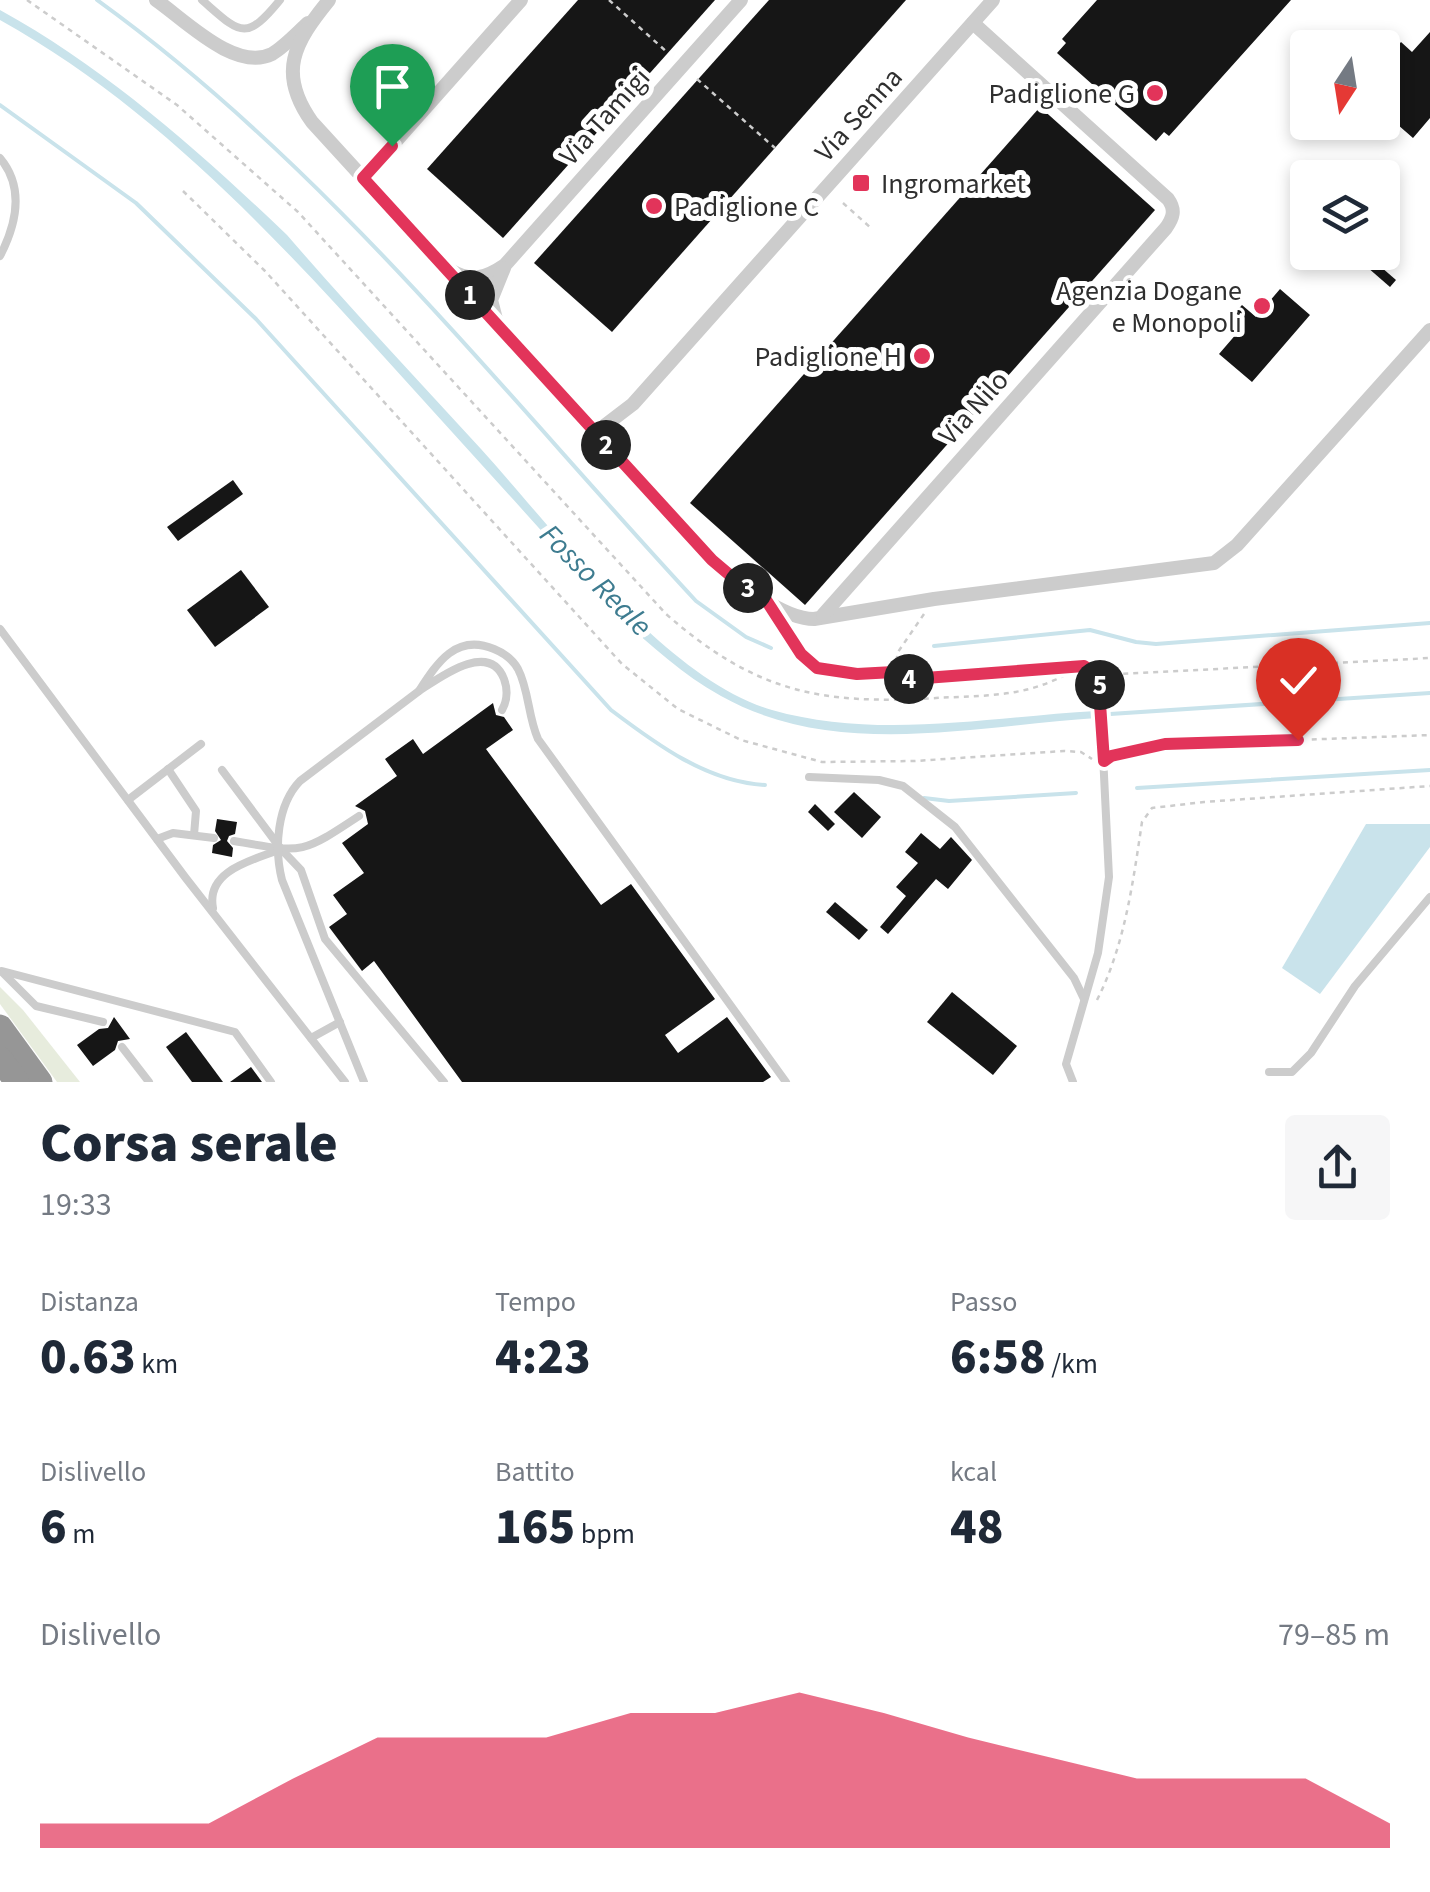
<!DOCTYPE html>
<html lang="it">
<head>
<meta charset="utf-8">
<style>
	body { margin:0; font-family:"Source Sans 3",sans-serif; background:#f6f6f7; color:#1f2937; height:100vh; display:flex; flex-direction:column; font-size:38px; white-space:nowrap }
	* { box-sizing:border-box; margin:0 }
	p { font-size:32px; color:#747a83 }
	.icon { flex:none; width:55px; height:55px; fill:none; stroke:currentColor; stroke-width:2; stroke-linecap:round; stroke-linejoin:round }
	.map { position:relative; height:1082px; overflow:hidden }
	.details { display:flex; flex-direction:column; background:#fff; flex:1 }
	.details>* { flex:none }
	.needle { width:65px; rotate:192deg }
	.buttons { position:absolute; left:1290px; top:30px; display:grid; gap:20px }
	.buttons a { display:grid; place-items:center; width:110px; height:110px; border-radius:10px; background:#fff; box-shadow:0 5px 15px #0003; font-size:50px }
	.pin { position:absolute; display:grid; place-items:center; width:85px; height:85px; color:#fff; margin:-102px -42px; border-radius:50% 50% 50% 0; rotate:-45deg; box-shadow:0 0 10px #0007 }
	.pin .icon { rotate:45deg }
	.km { position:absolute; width:50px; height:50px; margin:-25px; border-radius:50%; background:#222; color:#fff; font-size:28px; line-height:50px; text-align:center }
	.round { display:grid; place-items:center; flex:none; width:105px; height:105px; border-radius:10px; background:#f6f6f7 }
	.headline { display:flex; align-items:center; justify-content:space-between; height:170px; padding:0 40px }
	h1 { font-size:55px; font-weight:800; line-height:75px }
	.stats { display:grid; grid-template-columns:repeat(3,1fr); gap:15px; height:170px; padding:10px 40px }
	.stats div { display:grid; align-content:center }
	.stats b { font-size:50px; font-weight:800 }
	.stats small { font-size:28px; font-weight:400 }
	.stats p { font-size:28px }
	.chart { height:280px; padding:20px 40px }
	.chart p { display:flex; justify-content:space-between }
	.chart svg { width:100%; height:180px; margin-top:10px; fill:#e2345a; opacity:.7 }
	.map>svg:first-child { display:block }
	.green { fill:#e7ecdd }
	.water { fill:#c9e3eb }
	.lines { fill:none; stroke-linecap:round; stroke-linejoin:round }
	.stream { stroke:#c9e3eb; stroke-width:4 }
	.building { fill:#161616 }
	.path { stroke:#ccc; stroke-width:2.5; stroke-dasharray:5 5; stroke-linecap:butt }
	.service { stroke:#ccc; stroke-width:8 }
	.minor { stroke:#ccc; stroke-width:14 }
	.motorway { stroke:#969696; stroke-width:25 }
	.route-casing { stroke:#fff; stroke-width:20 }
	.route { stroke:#e2345a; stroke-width:12 }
	.poi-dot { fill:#e2345a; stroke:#fff; stroke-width:4 }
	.labels { text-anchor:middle; stroke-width:10; stroke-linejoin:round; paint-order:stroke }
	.poi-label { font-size:28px; fill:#2f2f2f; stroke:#fff; text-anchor:end }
	.street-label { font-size:28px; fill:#2f2f2f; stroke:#fff }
	.water-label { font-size:30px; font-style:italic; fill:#3e7c90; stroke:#fff }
</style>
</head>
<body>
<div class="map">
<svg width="1430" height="1082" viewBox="0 0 1430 1082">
	<rect width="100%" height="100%" fill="#fff"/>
	<!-- green -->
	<polygon class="green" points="0,987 23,1010 80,1082 57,1082 0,1004"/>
	<!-- water -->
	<g class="water">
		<path d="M0,10C107,69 199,151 287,235C350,308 416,378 481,449C554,530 667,680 772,710C877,740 989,717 1096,711L1097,718C974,726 835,760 721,696C683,675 652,646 619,617C541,530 463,444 385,358C269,230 152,105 0,20Z"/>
		<polygon points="1366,824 1430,824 1430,847 1320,994 1282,968"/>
	</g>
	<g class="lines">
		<!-- stream -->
		<g class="stream">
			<path d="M97,0C327,166 504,394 696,601L746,637L771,648"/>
			<path d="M0,105L136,203L256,319L611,710C656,744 707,782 765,785"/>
			<polyline points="934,646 1090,630 1136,642 1156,644 1430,623"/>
			<polyline points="1095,715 1430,693"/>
			<polyline points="1137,788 1430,770"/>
			<polyline points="924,798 949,801 1076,793"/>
		</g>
	</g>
	<!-- building -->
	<g class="building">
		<polygon points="578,0 715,0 503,238 427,169"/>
		<polygon points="769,0 906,0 612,332 534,263"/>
		<polygon points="1097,0 1291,0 1169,136 1164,132 1156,141 1057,53 1066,43 1062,39"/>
		<polygon points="1430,32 1430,118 1413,138 1382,111 1382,64 1401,42 1412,52"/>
		<polygon points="1040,107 1155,210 805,605 690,503"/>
		<polygon points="1373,260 1396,280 1390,287 1367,267"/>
		<polygon points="1280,289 1310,315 1252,382 1219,354 1244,325 1233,315 1242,305 1256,317"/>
		<polygon points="233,480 243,494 178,541 167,527"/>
		<polygon points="241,570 269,607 215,647 187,610"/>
		<polygon points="493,703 496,715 504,717 513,730 486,749 601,905 631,884 715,999 665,1035 678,1053 727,1017 771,1077 763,1082 462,1082 374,961 362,971 329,927 347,914 333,895 364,873 342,843 368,824 365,811 355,806 397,776 385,759 413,739 423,754"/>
		<polygon points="854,792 881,817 862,838 834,812"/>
		<polygon points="815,804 835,824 828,831 808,812"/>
		<polygon points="217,819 237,822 235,834 229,836 227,841 233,848 232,857 212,853 213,845 221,840 215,831"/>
		<polygon points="921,833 940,849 951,837 972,860 948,889 936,879 888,934 880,927 906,896 896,887 918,863 905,852"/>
		<polygon points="835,902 868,930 859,940 826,912"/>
		<polygon points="952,992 1017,1046 993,1075 927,1022"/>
		<polygon points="114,1017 130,1039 118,1041 115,1050 93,1066 77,1045 99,1029 108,1028"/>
		<polygon points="186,1032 223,1082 192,1082 166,1047"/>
		<polygon points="251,1067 262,1082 230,1082"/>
	</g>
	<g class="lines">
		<!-- path -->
		<g class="path">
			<path d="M27,0L177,105L298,212L666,614C755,692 820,705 936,698C970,696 1009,697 1042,685C1057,680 1071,672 1084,666"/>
			<polyline points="609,0 668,53"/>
			<polyline points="697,79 775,148"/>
			<polyline points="183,191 265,271 622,664 678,709 741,740 822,762 915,761 1064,751 1081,752 1092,759"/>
			<polyline points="843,203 871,228"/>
			<polyline points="924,614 898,652 894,672 912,679 1084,666 1099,675 1430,658"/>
			<path d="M779,623C806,672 841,680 894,672"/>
			<polyline points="1099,677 1103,744"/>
			<polyline points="1113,756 1165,745 1430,735"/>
			<path d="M1097,1000C1125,945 1133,882 1142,822L1152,808L1204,802L1430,786"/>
		</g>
		<!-- service -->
		<g class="service">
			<path d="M202,0C240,33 245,43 280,0"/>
			<path d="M0,158C25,188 16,225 0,256"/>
			<polyline points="0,629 185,877 345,1082"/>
			<path d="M502,710C507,701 508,690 504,679C489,640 439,678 419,691C437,663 456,633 494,649C504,653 513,660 518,669C529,690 528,717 538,739L786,1082"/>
			<polyline points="168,769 196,811 194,835"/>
			<polyline points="222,770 281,849 301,870 325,939 444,1082"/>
			<polyline points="809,777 879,780 903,786 955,827 1074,978 1084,999"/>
			<polyline points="128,800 201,744"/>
			<polyline points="157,839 173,833 214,838"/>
			<path d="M234,841C303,853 300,855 359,816"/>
			<path d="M213,908C206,872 249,861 276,851"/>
			<polyline points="2,971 235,1032 271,1082"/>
			<polyline points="3,973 36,1006 103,1022"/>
			<polyline points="311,1038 340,1022"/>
			<polyline points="122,1047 149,1082"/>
			<polyline points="1269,1072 1292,1072 1311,1053 1355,986 1430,897"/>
			<path d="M364,1082L282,880C274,848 277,805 300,781L419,691"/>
			<polyline points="1073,1082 1066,1064 1098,953 1109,877 1103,755"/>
		</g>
		<!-- minor -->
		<g class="minor">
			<path d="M156,0C185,20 235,72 272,54C284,47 297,33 308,23"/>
			<path d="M329,0C294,43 277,73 312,122L712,560C737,581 781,619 814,619L934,599L1214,563L1237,545L1430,330"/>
			<polyline points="363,178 521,0"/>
			<path d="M450,270C471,283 486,278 505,265L741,0"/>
			<polyline points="497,323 491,300 504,268"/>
			<polyline points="595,433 633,404 993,0"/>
			<path d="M823,615L1166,228C1173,218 1176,210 1168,199L973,23"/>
		</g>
		<!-- motorway -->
		<g class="motorway">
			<polyline points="0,1027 40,1082"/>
			<polyline points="0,1059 17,1082"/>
		</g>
	</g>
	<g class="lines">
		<defs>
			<polyline id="route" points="392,146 363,178 712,560 738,582 766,600 801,654 817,668 857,674 894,672 912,679 1084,666 1098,675 1104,761 1111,756 1165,744 1298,740"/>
		</defs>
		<!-- route casing -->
		<use href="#route" class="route-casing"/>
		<!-- route -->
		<use href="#route" class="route"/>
	</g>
	<!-- markers -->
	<g class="poi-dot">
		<circle cx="1155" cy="93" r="10"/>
		<rect x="851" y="173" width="20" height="20" rx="5"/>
		<circle cx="654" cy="206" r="10"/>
		<circle cx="1262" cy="306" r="10"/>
		<circle cx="922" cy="356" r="10"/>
	</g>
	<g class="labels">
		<!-- poi labels -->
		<g class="poi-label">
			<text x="1135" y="103">Padiglione G</text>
			<text x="881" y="193" text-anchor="start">Ingromarket</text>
			<text x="674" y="216" text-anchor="start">Padiglione C</text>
			<text x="1242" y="300">Agenzia Dogane<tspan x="1242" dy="32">e Monopoli</tspan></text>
			<text x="902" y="366">Padiglione H</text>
		</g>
		<!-- street labels -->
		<g class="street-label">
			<text transform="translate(858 114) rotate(-48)" y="10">Via Senna</text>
			<text transform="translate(604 116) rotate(-48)" y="10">Via Tamigi</text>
			<text transform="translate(973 407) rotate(-48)" y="10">Via Nilo</text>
		</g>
		<!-- water labels -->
		<g class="water-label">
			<text transform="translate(596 580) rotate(45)" y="10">Fosso Reale</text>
		</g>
	</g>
</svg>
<div class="buttons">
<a><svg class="needle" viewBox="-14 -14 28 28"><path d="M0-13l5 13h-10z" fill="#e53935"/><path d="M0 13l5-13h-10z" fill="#747a83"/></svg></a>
<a><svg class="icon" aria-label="layers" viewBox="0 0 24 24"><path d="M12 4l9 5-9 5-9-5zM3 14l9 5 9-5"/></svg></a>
</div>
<div class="pin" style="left:392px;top:146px;background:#1e9e55"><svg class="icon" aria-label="arrive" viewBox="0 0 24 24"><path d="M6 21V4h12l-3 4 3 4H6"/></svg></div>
<div class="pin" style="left:1298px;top:740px;background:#d93025"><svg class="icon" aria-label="check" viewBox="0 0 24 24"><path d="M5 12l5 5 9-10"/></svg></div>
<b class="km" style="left:470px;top:295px">1</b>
<b class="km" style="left:606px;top:445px">2</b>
<b class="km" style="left:748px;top:588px">3</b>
<b class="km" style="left:909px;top:679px">4</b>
<b class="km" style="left:1100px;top:685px">5</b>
</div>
<section class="details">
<div class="headline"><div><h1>Corsa serale</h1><p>19:33</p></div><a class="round"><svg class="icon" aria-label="share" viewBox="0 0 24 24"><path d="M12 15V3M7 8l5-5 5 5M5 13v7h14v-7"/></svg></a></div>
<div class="stats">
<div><p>Distanza</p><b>0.63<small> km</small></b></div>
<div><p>Tempo</p><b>4:23</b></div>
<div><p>Passo</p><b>6:58<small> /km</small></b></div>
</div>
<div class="stats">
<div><p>Dislivello</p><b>6<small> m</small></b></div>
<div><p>Battito</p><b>165<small> bpm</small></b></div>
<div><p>kcal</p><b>48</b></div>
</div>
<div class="chart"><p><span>Dislivello</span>79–85 m</p>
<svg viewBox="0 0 160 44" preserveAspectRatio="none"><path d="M0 44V38L10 38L20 38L30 27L40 17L50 17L60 17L70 11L80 11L90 6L100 11L110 17L120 22L130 27L140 27L150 27L160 38V44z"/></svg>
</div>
</section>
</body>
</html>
